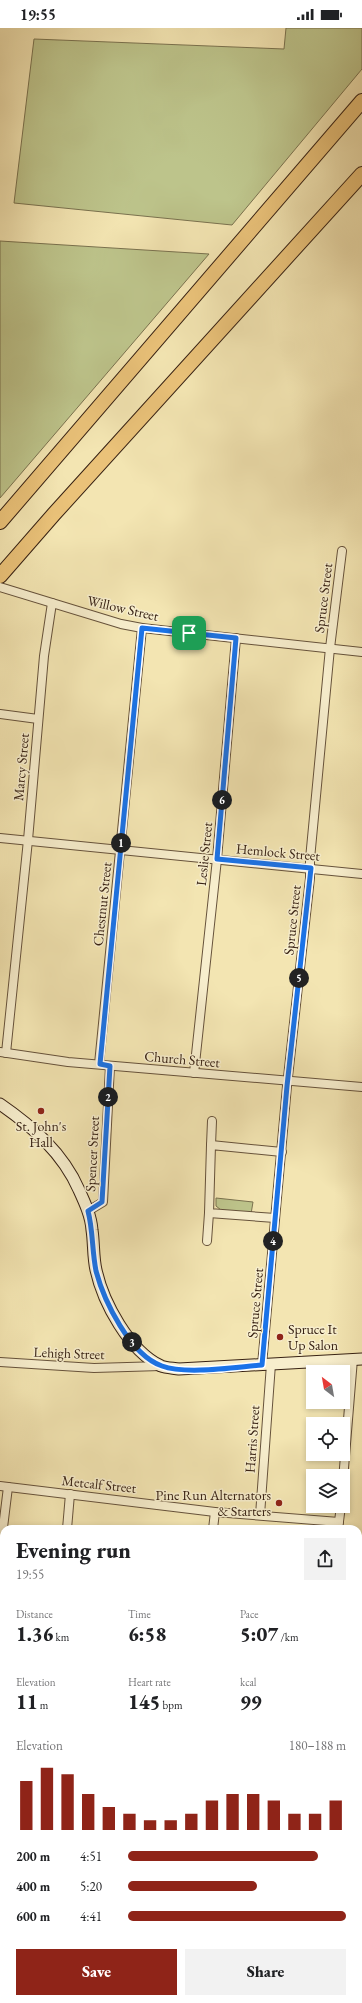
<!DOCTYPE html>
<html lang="en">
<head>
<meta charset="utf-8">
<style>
	body { margin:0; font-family:"EB Garamond",serif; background:#f2f2f2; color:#202124; height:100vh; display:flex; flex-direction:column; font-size:15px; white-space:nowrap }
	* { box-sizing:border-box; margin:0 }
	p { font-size:13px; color:#757577 }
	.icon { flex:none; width:22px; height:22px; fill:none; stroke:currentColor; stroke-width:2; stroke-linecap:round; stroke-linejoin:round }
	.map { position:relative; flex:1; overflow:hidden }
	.details { position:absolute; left:0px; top:1497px; width:362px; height:478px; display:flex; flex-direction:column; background:#fff; border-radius:12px 12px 0 0; box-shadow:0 2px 6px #0003 }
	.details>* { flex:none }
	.needle { width:26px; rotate:329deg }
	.fabs { position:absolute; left:306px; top:1337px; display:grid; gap:8px }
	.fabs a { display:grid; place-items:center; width:44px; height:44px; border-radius:0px; background:#fff; box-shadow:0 2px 6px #0003; font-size:20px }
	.pin { position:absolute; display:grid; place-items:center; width:34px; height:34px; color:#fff; margin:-17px; border-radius:8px; box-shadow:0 2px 6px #0006 }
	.km { position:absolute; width:20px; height:20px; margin:-10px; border-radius:50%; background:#222; color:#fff; font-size:11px; line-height:20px; text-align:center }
	.round { display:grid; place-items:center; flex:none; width:42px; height:42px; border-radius:0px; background:#f2f2f2 }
	.overview { display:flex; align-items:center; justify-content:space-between; height:68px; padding:0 16px }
	h1 { font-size:22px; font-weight:800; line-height:30px }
	.figures { display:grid; grid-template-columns:repeat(3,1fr); gap:6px; height:68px; padding:4px 16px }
	.figures div { display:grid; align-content:center }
	.figures b { font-size:20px; font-weight:800 }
	.figures small { font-size:11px; font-weight:400 }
	.figures p { font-size:11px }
	.chart { height:112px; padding:8px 16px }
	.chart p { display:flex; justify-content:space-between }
	.chart svg { width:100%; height:72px; margin-top:4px; stroke:#8f2418; stroke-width:6 }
	.cta { display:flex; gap:8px; margin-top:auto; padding:8px 16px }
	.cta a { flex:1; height:46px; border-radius:0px; background:#8f2418; color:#fff; font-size:16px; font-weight:800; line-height:46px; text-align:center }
	.cta a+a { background:#f2f2f2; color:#202124 }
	ul { padding:0 16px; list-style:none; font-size:13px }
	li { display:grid; grid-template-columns:64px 48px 1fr; align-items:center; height:30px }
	li i { height:10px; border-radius:5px; background:#8f2418 }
	.status { display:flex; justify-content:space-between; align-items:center; height:28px; padding:0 20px; background:#fff; direction:ltr }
	.status svg { height:11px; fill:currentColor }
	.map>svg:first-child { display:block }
	.green { fill:#bdc48b; stroke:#7a724f }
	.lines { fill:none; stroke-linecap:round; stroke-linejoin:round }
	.street-casing { stroke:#66523b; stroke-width:10 }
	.secondary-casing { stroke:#372113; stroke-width:13 }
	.highway-casing { stroke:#372113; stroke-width:16 }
	.street { stroke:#f7eecd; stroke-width:8 }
	.secondary { stroke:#f7eecd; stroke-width:11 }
	.highway { stroke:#eac279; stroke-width:14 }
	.route-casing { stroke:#fff; stroke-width:8 }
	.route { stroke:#1a73e8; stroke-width:5 }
	.poi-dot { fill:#8f2418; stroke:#f7eecd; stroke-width:1.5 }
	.labels { text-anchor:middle; stroke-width:3; stroke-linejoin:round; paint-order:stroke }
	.street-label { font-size:14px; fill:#372113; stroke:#f7eecd }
	.poi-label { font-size:14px; fill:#372113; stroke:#f7eecd }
</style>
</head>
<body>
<div class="status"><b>19:55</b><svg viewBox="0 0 49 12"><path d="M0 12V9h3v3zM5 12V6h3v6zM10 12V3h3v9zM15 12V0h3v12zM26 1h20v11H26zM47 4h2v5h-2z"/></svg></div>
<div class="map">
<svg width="362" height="1975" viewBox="0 0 362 1975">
	<rect width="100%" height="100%" fill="#f3e5b2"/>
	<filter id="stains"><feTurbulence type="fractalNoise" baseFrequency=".005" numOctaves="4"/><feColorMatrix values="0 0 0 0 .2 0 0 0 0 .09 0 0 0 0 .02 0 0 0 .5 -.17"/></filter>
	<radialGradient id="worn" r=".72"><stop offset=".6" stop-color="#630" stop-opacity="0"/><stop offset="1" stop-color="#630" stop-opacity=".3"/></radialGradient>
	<!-- green -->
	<g class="green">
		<polygon points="286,0 362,0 362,41 232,197 14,175 34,11 284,21"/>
		<polygon points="0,213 209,226 0,470"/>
		<polygon points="216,1170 253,1174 251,1186 221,1182 216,1178"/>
		<polygon points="362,1706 362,1975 0,1975 0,1894 4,1894 4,1971 358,1971 358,1713"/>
	</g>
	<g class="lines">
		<defs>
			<g id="street">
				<polyline points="0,559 121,596 142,600 362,624"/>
				<polyline points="0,686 38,691"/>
				<polyline points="0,810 362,846"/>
				<polyline points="0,1024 68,1034 362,1059"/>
				<polyline points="6,1025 28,812 44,628 52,575"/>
				<polyline points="99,1036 142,600"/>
				<polyline points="194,1045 217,831 236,610"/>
				<polyline points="211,1117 212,1093"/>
				<polyline points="88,1183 103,1174 110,1038"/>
				<polyline points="275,1190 209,1185 211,1117 282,1124"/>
				<polyline points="207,1213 209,1185"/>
				<polyline points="0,1334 94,1340 161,1338"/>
				<polyline points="262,1337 287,1058 310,850 310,831 330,620 342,523"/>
				<polyline points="343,1452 353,1331"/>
				<polyline points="0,1458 215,1484 339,1494"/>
				<polyline points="260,1487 271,1336"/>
				<polyline points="67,1501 70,1466"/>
				<polyline points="213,1501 215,1484"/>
				<polyline points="338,1501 341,1478"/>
				<polyline points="0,1524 8,1459"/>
				<polyline points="0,1776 4,1776"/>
				<polyline points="0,1877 4,1878"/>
			</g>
			<path id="secondary" d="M0,1076C32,1098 63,1125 79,1162C85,1175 91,1188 92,1202C94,1215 93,1229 96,1242C103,1274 129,1323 161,1338C166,1340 173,1340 179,1341L362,1331"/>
			<g id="highway">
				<polyline points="0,494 362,73"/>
				<polyline points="0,548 54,486 362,146"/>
			</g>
		</defs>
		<!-- street casing -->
		<use href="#street" class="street-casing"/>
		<!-- secondary casing -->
		<use href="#secondary" class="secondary-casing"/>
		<!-- highway casing -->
		<use href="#highway" class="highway-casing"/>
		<!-- street -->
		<use href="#street" class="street"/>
		<!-- secondary -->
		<use href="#secondary" class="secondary"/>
		<!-- highway -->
		<use href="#highway" class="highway"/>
	</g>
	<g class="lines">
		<defs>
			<path id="route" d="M142,600L236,610L217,831L311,840L287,1058L262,1337C236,1339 186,1347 162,1338C130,1327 104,1273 96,1243C92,1223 93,1202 88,1183L102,1174L110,1038L100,1036Z"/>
		</defs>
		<!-- route casing -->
		<use href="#route" class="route-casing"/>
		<!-- route -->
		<use href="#route" class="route"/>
	</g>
	<!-- markers -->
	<g class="poi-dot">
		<circle cx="41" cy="1083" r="4"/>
		<circle cx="280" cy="1309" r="4"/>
		<circle cx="279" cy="1475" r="4"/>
	</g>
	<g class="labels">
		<!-- street labels -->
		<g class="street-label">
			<text transform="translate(323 570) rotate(-83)" y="5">Spruce Street</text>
			<text transform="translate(123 580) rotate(13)" y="5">Willow Street</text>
			<text transform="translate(21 739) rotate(-85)" y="5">Marcy Street</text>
			<text transform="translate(278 824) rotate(5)" y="5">Hemlock Street</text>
			<text transform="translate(204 826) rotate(-84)" y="5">Leslie Street</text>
			<text transform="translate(102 876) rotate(-84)" y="5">Chestnut Street</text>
			<text transform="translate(292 892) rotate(-84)" y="5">Spruce Street</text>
			<text transform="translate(182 1031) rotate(5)" y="5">Church Street</text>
			<text transform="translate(92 1126) rotate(-87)" y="5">Spencer Street</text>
			<text transform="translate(255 1275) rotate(-85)" y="5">Spruce Street</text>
			<text transform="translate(69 1325) rotate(2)" y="5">Lehigh Street</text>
			<text transform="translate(252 1411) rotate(-86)" y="5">Harris Street</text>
			<text transform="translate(99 1456) rotate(6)" y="5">Metcalf Street</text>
		</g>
		<!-- poi labels -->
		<g class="poi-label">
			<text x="41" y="1103">St. John's<tspan x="41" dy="16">Hall</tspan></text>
			<text x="288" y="1306" text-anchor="start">Spruce It<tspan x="288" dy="16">Up Salon</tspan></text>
			<text x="271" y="1472" text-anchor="end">Pine Run Alternators<tspan x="271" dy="16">&amp; Starters</tspan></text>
		</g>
	</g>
	<rect width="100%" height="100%" filter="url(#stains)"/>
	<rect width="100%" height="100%" fill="url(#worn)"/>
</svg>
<div class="fabs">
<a><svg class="needle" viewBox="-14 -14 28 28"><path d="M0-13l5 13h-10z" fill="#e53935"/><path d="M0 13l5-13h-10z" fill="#757577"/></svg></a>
<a><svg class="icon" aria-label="locate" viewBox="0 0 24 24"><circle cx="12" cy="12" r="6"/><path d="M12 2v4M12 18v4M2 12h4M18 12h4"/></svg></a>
<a><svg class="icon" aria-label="layers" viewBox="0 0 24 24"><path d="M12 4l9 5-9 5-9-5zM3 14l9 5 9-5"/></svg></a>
</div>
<div class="pin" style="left:189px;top:605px;background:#1e9e55"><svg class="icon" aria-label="arrive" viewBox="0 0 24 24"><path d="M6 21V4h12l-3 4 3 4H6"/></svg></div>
<b class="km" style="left:121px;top:815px">1</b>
<b class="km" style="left:108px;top:1069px">2</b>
<b class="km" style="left:132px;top:1314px">3</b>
<b class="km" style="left:273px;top:1213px">4</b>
<b class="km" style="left:299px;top:950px">5</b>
<b class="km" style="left:222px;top:772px">6</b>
<section class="details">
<div class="overview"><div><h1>Evening run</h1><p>19:55</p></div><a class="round"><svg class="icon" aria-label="share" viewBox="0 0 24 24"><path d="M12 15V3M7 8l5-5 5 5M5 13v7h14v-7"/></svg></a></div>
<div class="figures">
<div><p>Distance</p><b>1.36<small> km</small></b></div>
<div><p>Time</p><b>6:58</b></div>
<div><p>Pace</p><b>5:07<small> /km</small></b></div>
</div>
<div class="figures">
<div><p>Elevation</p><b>11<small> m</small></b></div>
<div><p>Heart rate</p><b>145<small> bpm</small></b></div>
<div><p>kcal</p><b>99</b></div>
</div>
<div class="chart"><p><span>Elevation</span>180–188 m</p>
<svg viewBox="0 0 160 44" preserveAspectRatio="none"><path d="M5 44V14M15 44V6M25 44V10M35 44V22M45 44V30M55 44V34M65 44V38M75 44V38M85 44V34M95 44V26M105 44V22M115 44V22M125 44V26M135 44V34M145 44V34M155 44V26"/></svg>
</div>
<ul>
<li><b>200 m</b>4:51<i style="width:87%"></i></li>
<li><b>400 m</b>5:20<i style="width:59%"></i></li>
<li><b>600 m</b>4:41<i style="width:100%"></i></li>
</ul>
<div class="cta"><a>Save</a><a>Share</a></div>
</section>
</div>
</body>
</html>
